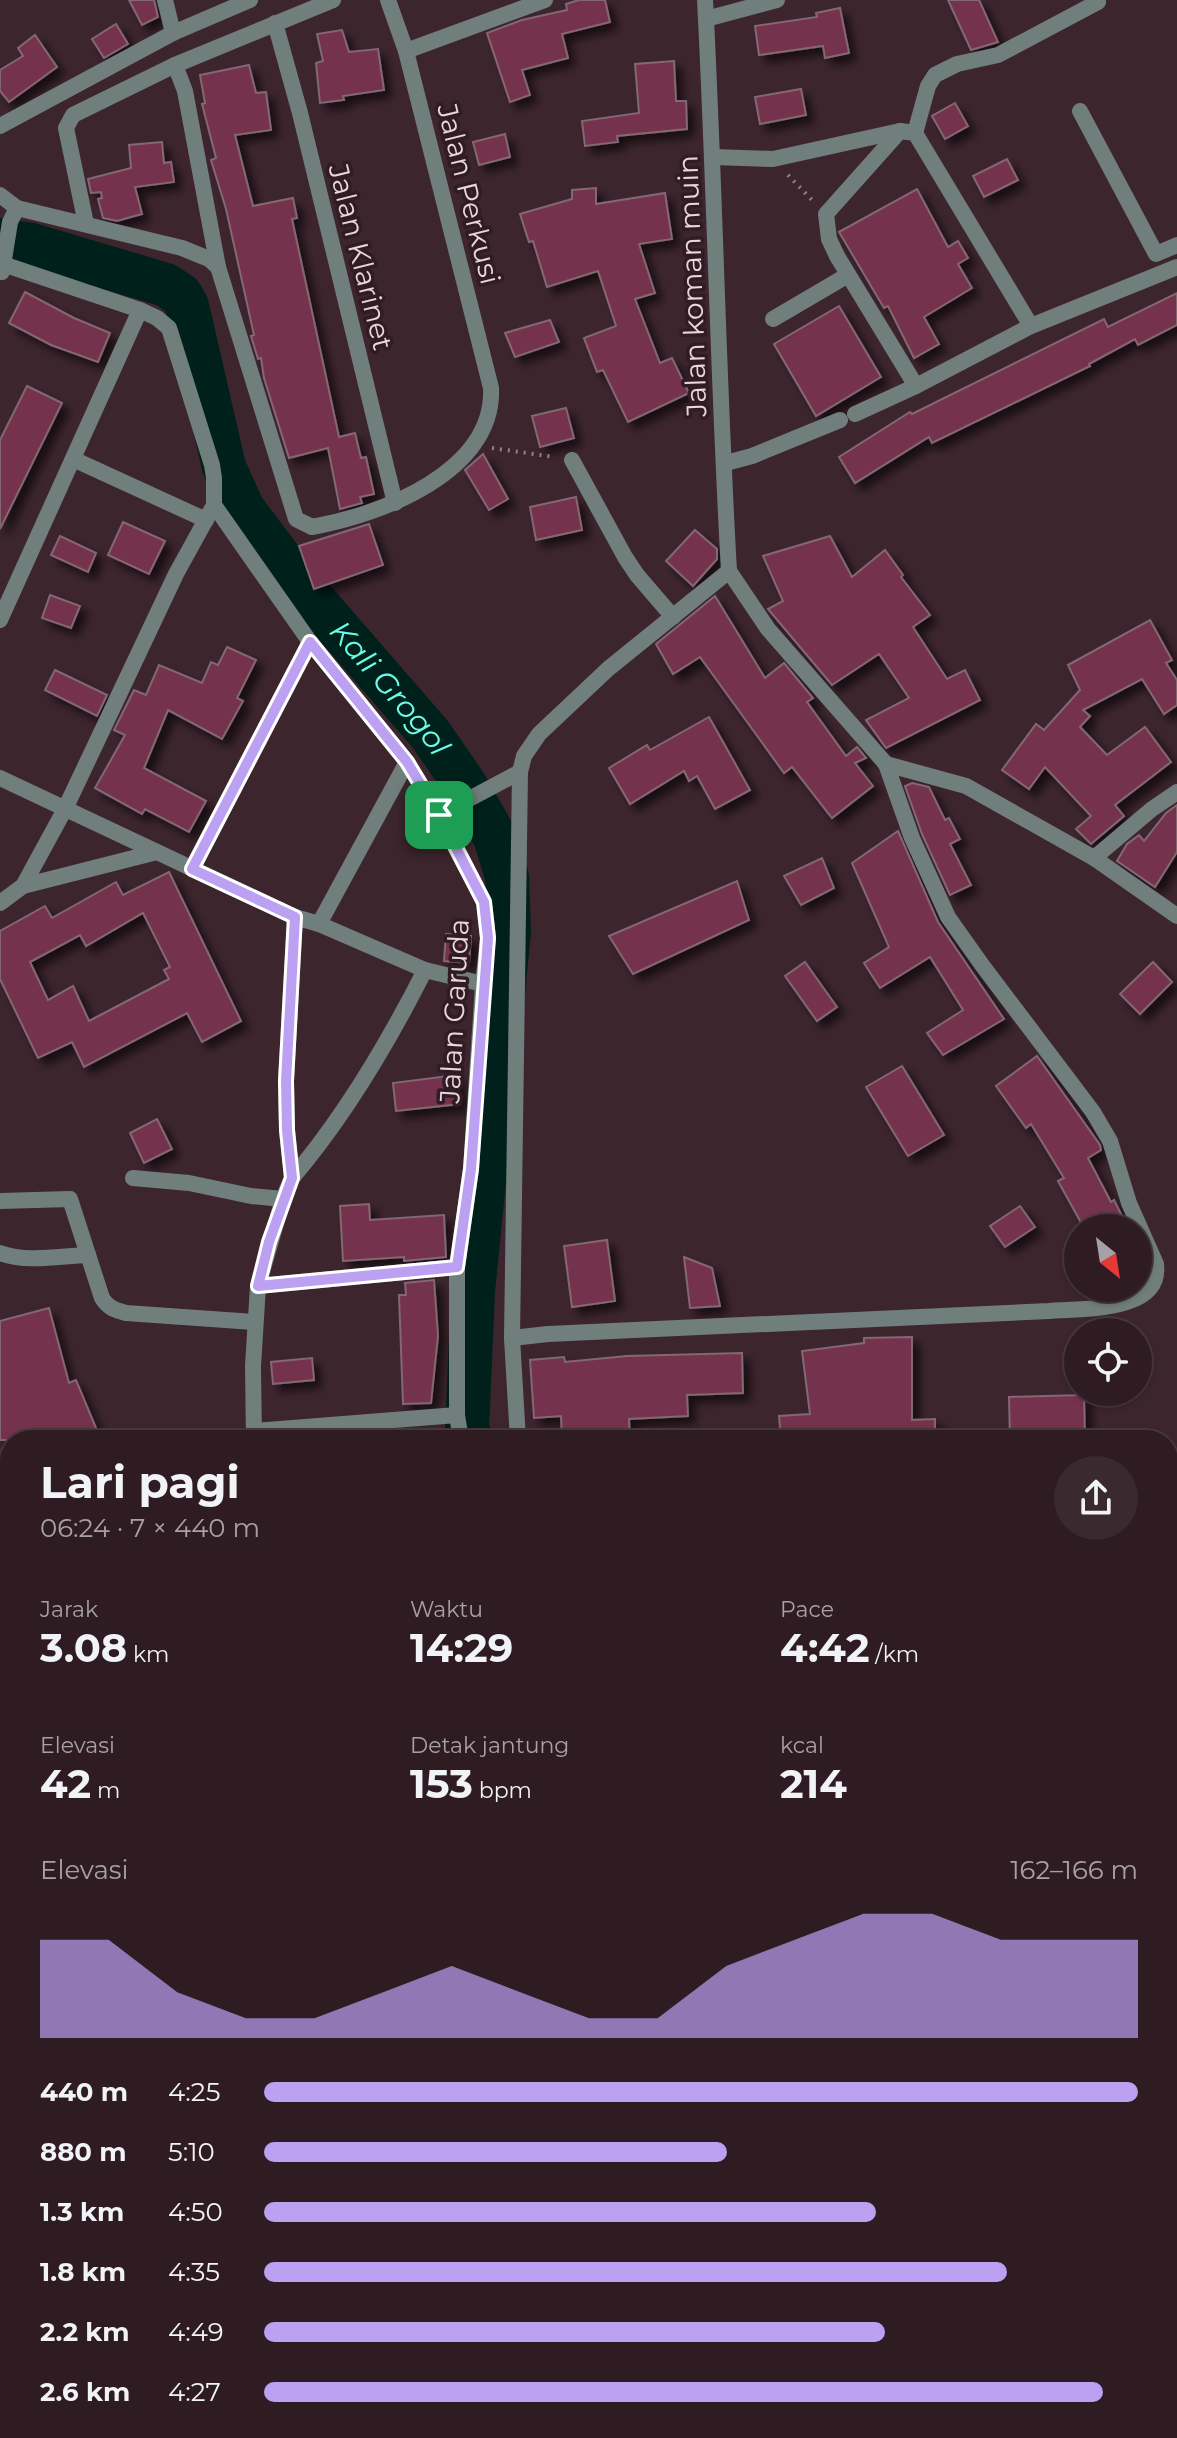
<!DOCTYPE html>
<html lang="id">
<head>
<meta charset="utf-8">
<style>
	body { margin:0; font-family:Montserrat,sans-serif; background:#3a292f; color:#f1f3f6; height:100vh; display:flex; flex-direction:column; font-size:30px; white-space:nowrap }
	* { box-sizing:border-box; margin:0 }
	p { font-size:26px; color:#a7a1a5 }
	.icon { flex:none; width:44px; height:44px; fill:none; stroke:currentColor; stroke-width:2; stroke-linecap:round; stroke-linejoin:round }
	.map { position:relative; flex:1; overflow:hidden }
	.side { position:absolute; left:0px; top:1430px; width:1178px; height:1008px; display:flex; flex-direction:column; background:#2e1c22; border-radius:32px 32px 0 0; box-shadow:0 2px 6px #0004,0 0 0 2px #493a40 }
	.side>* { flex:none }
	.needle { width:52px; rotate:150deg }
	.controls { position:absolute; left:1064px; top:1214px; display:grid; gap:16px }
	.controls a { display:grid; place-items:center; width:88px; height:88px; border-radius:50%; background:#2e1c22; box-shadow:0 2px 6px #0004,0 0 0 2px #493a40; font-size:40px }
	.pin { position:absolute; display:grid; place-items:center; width:68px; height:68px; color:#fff; margin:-34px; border-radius:16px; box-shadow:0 4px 12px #0006 }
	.round { display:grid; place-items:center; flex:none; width:84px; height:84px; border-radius:42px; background:#3a292f }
	.overview { display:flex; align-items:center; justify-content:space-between; height:136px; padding:0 40px }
	h1 { font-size:44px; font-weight:700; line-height:60px }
	.stats { display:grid; grid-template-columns:repeat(3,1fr); gap:12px; height:136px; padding:8px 40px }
	.stats div { display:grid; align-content:center }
	.stats b { font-size:40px; font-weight:700 }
	.stats small { font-size:22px; font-weight:400 }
	.stats p { font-size:22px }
	.chart { height:224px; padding:16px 40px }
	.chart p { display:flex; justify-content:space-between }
	.chart svg { width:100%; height:144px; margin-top:8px; fill:#bca0f2; opacity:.7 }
	ul { padding:0 40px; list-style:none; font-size:26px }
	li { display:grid; grid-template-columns:128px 96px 1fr; align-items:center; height:60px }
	li i { height:20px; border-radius:10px; background:#bca0f2 }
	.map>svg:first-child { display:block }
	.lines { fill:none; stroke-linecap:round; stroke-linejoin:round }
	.river { stroke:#00201c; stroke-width:44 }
	.building { fill:#75324e; stroke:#836771; stroke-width:2; fill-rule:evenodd; filter:url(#shadow) }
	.path { stroke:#958188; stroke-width:4; stroke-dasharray:2 6; stroke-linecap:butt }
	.minor { stroke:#717f7c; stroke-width:16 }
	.tertiary { stroke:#717f7c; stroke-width:16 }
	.route-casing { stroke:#fff; stroke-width:16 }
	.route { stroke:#bca0f2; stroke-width:10 }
	.labels { text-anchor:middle; stroke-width:7; stroke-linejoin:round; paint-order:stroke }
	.street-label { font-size:28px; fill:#e8d7dd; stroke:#321c24 }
	.water-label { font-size:30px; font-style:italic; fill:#6bfde8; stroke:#321c24 }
</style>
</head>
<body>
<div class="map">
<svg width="1177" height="2438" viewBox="0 0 1177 2438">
	<defs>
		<filter id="shadow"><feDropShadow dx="7" dy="7" stdDeviation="4" flood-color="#0009"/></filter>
	</defs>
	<rect width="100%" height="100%" fill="#3d252e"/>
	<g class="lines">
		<!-- river -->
		<g class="river">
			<path id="s1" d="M0,240L32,245L166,285L181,295L187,306L224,467L243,509L298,582L430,734L466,786L495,837L507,877L509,932L473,1291L467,1429L472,1440"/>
			<polyline points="435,2428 435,2438"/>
		</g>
	</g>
	<!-- building -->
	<g class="building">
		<polygon points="129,0 154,0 158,17 142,25"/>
		<polygon points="579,0 605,0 610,22 562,34 568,58 522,70 530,95 510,102 487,33 522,20 567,10 566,4"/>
		<polygon points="948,0 979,0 998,42 971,50"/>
		<polygon points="840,8 849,53 825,58 823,46 759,55 755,26 817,17 816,13"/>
		<polygon points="116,24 128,44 104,58 92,39"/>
		<polygon points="342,30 349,52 378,49 384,90 343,96 344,100 320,103 316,63 323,61 317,34"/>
		<polygon points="35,35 57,67 9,102 0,91 0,70 23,56 18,48"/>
		<polygon points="674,61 676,101 686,101 687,129 617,136 618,142 585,146 582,121 639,113 635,64"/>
		<polygon points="249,65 256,93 266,92 271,130 235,135 253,206 293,198 297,218 292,219 339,437 355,433 361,458 366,457 374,494 360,497 362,503 340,509 328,448 289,458 264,378 261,358 258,359 251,336 254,335 226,209 211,160 216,158 202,104 205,103 200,75"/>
		<polygon points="801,89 806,115 760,124 755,97"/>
		<polygon points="955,103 968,126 945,139 932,116"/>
		<polygon points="505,134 510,157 479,165 473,142"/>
		<polygon points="162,142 164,163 171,162 174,182 135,187 142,214 117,221 103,218 98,199 102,198 101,192 91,193 88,179 131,168 129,145"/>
		<polygon points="1007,159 1018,180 984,197 973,176"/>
		<polygon points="596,188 596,204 665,193 672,239 639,244 655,293 635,299 660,363 672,358 689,393 628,422 603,370 597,372 584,338 616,326 598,271 547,287 533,241 529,242 520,214 572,199 572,190"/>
		<polygon points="917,189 948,247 958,241 968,258 958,264 972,288 924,317 939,344 914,358 888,306 884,308 839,232"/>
		<polygon points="25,292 74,318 110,333 98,362 51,345 9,323"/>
		<polygon points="1177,293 1177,325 1138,345 1135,339 1089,364 1090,366 932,443 929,437 855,483 839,457 910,412 912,414 1104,319 1108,327"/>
		<polygon points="839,306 881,377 816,416 774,344"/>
		<polygon points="550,320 559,342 515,357 505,333"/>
		<polygon points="27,386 62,403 0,529 0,440"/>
		<polygon points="566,408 574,438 540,447 532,416"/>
		<polygon points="483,454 508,499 489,510 465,470"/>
		<polygon points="576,497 582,530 536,540 530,507"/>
		<polygon points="123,522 165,541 149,574 108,555"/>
		<polygon points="369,524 383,565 314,589 299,546"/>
		<polygon points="695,530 717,549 717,559 693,586 666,561"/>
		<polygon points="60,536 96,553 88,572 51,555"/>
		<polygon points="830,536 852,577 885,550 903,575 901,577 930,615 913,627 947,679 965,670 980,700 886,748 866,720 909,698 879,654 832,685 768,609 783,601 763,556"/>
		<polygon points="50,595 80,606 71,628 42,618"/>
		<polygon points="715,596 765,678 784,663 813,698 807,702 846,756 857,747 866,758 855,763 873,786 832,818 792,767 784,773 700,657 673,674 656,644"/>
		<polygon points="1150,620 1172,660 1166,663 1177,680 1177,705 1164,714 1142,679 1083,710 1090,716 1080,727 1107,755 1145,727 1171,762 1115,805 1124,816 1091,844 1076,829 1091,816 1045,767 1029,789 1002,770 1036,724 1044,730 1080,690 1068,665"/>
		<polygon points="227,647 256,660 237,698 243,701 222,739 168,710 144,768 206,801 189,832 145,809 142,814 95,788 125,735 114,730 134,690 146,695 159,665 202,683 211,662 218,665"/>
		<polygon points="55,670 107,695 97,716 45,690"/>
		<polygon points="709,717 750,790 715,809 697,776 689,781 684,771 630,804 609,768 647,745 650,750"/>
		<polygon points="912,783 929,787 945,820 949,818 960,839 950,844 971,885 950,895 922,834 905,786"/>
		<polygon points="1177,805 1177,852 1155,887 1117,861 1127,844 1139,835 1144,841 1166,813"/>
		<polygon points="898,831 938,922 1004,1019 943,1055 927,1033 963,1010 930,957 880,988 864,963 889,947 852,863"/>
		<polygon points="822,858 834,888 801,905 784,876"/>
		<path d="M169,872L241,1021L202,1042L187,1013L84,1067L72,1042L38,1058L0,979V931L45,906L52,918L116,882L123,895ZM143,913L170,967L164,970L169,979L89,1021L73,986L48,1000L30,962L80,935L86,946Z"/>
		<polygon points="737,881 749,920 633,974 609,936"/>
		<polygon points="446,934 471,936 469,963 444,961"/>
		<polygon points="805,962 837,1007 817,1021 785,976"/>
		<polygon points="1153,962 1172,982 1140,1014 1120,994"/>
		<polygon points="1037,1056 1100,1145 1101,1150 1088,1158 1111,1202 1114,1200 1128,1228 1084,1228 1058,1181 1064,1178 1031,1124 1026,1128 996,1086"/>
		<polygon points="902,1066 944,1135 908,1156 866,1087"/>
		<polygon points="456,1075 460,1104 396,1111 393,1083"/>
		<polygon points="157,1119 172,1149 144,1163 130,1133"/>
		<polygon points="369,1204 370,1220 444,1215 446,1257 404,1261 404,1257 343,1261 340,1206"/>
		<polygon points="1020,1206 1035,1227 1005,1247 990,1226"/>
		<polygon points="607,1240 615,1301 572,1307 564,1246"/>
		<polygon points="684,1257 712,1268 720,1306 690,1308"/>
		<polygon points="434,1280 438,1336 431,1403 403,1404 399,1295 406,1295 405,1283"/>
		<polygon points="49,1308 69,1383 76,1380 96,1428 67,1440 0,1440 0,1321"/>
		<polygon points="912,1337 912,1420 935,1419 935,1440 781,1440 779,1416 810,1414 802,1351 864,1343 864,1338"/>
		<polygon points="742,1353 743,1393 687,1395 688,1416 629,1419 630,1440 562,1440 561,1416 534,1418 530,1360 564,1357 565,1362 627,1356"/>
		<polygon points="312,1358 314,1380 273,1384 271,1362"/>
		<polygon points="1084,1395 1085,1440 1010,1440 1009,1397"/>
	</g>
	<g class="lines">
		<!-- path -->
		<g class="path">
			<polyline points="788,175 813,201"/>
			<polyline points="492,448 554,457"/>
		</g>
		<!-- minor -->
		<g class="minor">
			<polyline points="165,0 173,33"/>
			<path d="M705,0C715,190 718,381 729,571"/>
			<polyline points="706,19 777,0"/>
			<polyline points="275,23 300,113 395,503"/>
			<polyline points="406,51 545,0"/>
			<polyline points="175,65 185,91 218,267"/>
			<polyline points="1080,111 1156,254 1177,245"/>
			<polyline points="0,126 173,33 250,0"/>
			<polyline points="900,131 826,214 829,239 837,256 916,386"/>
			<polyline points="915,133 928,86 935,75 957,64 998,55 1098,2"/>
			<polyline points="714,157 773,159 900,131 915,133 1031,326"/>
			<path d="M0,195L17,208L182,248L209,259L218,267L296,519L312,527C380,515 495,472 491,388L406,51L388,0"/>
			<polyline points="86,224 66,128 73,115 175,65 333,0"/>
			<polyline points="0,263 140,310 157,318 169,328 212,465 214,478 214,505 310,642 407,762 439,815 484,902 488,938 483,984"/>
			<polyline points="2,272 10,222 17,208"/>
			<polyline points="773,319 848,275"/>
			<polyline points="855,414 916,386 1031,326 1177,267"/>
			<polyline points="73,459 206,520"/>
			<polyline points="572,460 625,557 637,575 673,617"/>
			<polyline points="726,463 752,456 840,420"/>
			<polyline points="729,571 768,629 886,764 966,786 1094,858 1177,916"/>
			<polyline points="0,620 140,310"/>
			<polyline points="65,809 176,574 214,505"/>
			<polyline points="439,815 520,772"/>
			<polyline points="1094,858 1152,809 1177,792"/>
			<polyline points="192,869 310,642"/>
			<polyline points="319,924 407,762"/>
			<polyline points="133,1178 189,1183 251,1196 283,1199"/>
			<path d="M292,1178C345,1116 388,1043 425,970"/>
			<path d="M0,1201L70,1199L102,1298C108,1308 115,1310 126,1313L254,1322"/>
			<path d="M0,1253C28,1263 59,1256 88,1255"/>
			<polyline points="258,1286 457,1267"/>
			<path d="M512,1338L548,1334L1049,1311C1082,1308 1162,1313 1156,1264L1129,1203L1110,1141L1093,1112L982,965L948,917L912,838L886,764"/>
			<polyline points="254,1431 457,1415"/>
			<polyline points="518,1440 512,1338 520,772 524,756 539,734 608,669 729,571"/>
			<polyline points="1168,1619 1177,1618"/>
			<polyline points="0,1642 10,1642"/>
			<polyline points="0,1744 10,1744"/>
			<polyline points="0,1798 10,1793"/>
			<polyline points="0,1906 10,1902"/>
			<polyline points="0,2110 10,2107"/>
			<polyline points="1168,2123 1177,2121"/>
			<polyline points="1168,2276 1177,2272"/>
			<polyline points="267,2428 268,2438"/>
			<polyline points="419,2428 419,2438"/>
			<polyline points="474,2438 476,2428"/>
			<polyline points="672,2438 675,2428"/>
			<polyline points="762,2438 790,2428"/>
		</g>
		<!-- tertiary -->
		<g class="tertiary">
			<polyline points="0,778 295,917 319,924 425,970 483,984 471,1169 457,1267 457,1415 461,1440"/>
			<polyline points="23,886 65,809"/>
			<polyline points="0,903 23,886 157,852"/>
			<polyline points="254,1440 253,1366 258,1286 283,1199 292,1178 287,1130 286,1081 295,917"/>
			<polyline points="1168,1534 1177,1533"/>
		</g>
	</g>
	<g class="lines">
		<defs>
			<polygon id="route" points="310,642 407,762 439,815 484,902 488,938 471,1169 457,1267 258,1286 269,1242 292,1178 287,1130 286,1081 295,917 192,869"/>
		</defs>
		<!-- route casing -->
		<use href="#route" class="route-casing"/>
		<!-- route -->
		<use href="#route" class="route"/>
	</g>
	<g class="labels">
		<!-- street labels -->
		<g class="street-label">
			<text transform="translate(469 194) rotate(76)" y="10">Jalan Perkusi</text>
			<text transform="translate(361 257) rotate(76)" y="10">Jalan Klarinet</text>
			<text transform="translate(692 286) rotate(-92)" y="10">Jalan koman muin</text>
			<text transform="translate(454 1011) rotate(-87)" y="10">Jalan Garuda</text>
		</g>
		<!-- water labels -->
		<g class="water-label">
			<text dy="10" stroke="none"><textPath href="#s1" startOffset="646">Kali Grogol</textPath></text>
		</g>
	</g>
</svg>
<div class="controls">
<a><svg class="needle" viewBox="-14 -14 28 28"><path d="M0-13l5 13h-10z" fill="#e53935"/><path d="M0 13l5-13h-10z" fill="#a7a1a5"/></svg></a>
<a><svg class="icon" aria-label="locate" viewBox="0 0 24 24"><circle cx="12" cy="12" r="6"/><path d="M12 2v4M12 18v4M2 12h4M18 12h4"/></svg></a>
</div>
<div class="pin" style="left:439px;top:815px;background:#1e9e55"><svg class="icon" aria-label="arrive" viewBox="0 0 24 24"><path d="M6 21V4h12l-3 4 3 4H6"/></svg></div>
<section class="side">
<div class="overview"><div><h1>Lari pagi</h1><p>06:24 · 7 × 440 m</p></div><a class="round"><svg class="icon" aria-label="share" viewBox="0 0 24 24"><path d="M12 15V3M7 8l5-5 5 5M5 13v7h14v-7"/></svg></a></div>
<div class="stats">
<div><p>Jarak</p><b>3.08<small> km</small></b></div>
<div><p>Waktu</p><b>14:29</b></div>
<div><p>Pace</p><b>4:42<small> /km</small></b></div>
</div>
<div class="stats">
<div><p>Elevasi</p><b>42<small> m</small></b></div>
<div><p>Detak jantung</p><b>153<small> bpm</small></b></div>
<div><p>kcal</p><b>214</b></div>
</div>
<div class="chart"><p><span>Elevasi</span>162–166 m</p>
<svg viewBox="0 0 160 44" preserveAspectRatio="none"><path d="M0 44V14L10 14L20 30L30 38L40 38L50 30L60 22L70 30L80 38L90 38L100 22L110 14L120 6L130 6L140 14L150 14L160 14V44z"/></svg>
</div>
<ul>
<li><b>440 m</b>4:25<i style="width:100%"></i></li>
<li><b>880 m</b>5:10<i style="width:53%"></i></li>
<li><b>1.3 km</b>4:50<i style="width:70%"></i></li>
<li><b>1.8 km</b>4:35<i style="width:85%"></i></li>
<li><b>2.2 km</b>4:49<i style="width:71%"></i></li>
<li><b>2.6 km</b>4:27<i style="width:96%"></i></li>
</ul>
</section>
</div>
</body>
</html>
